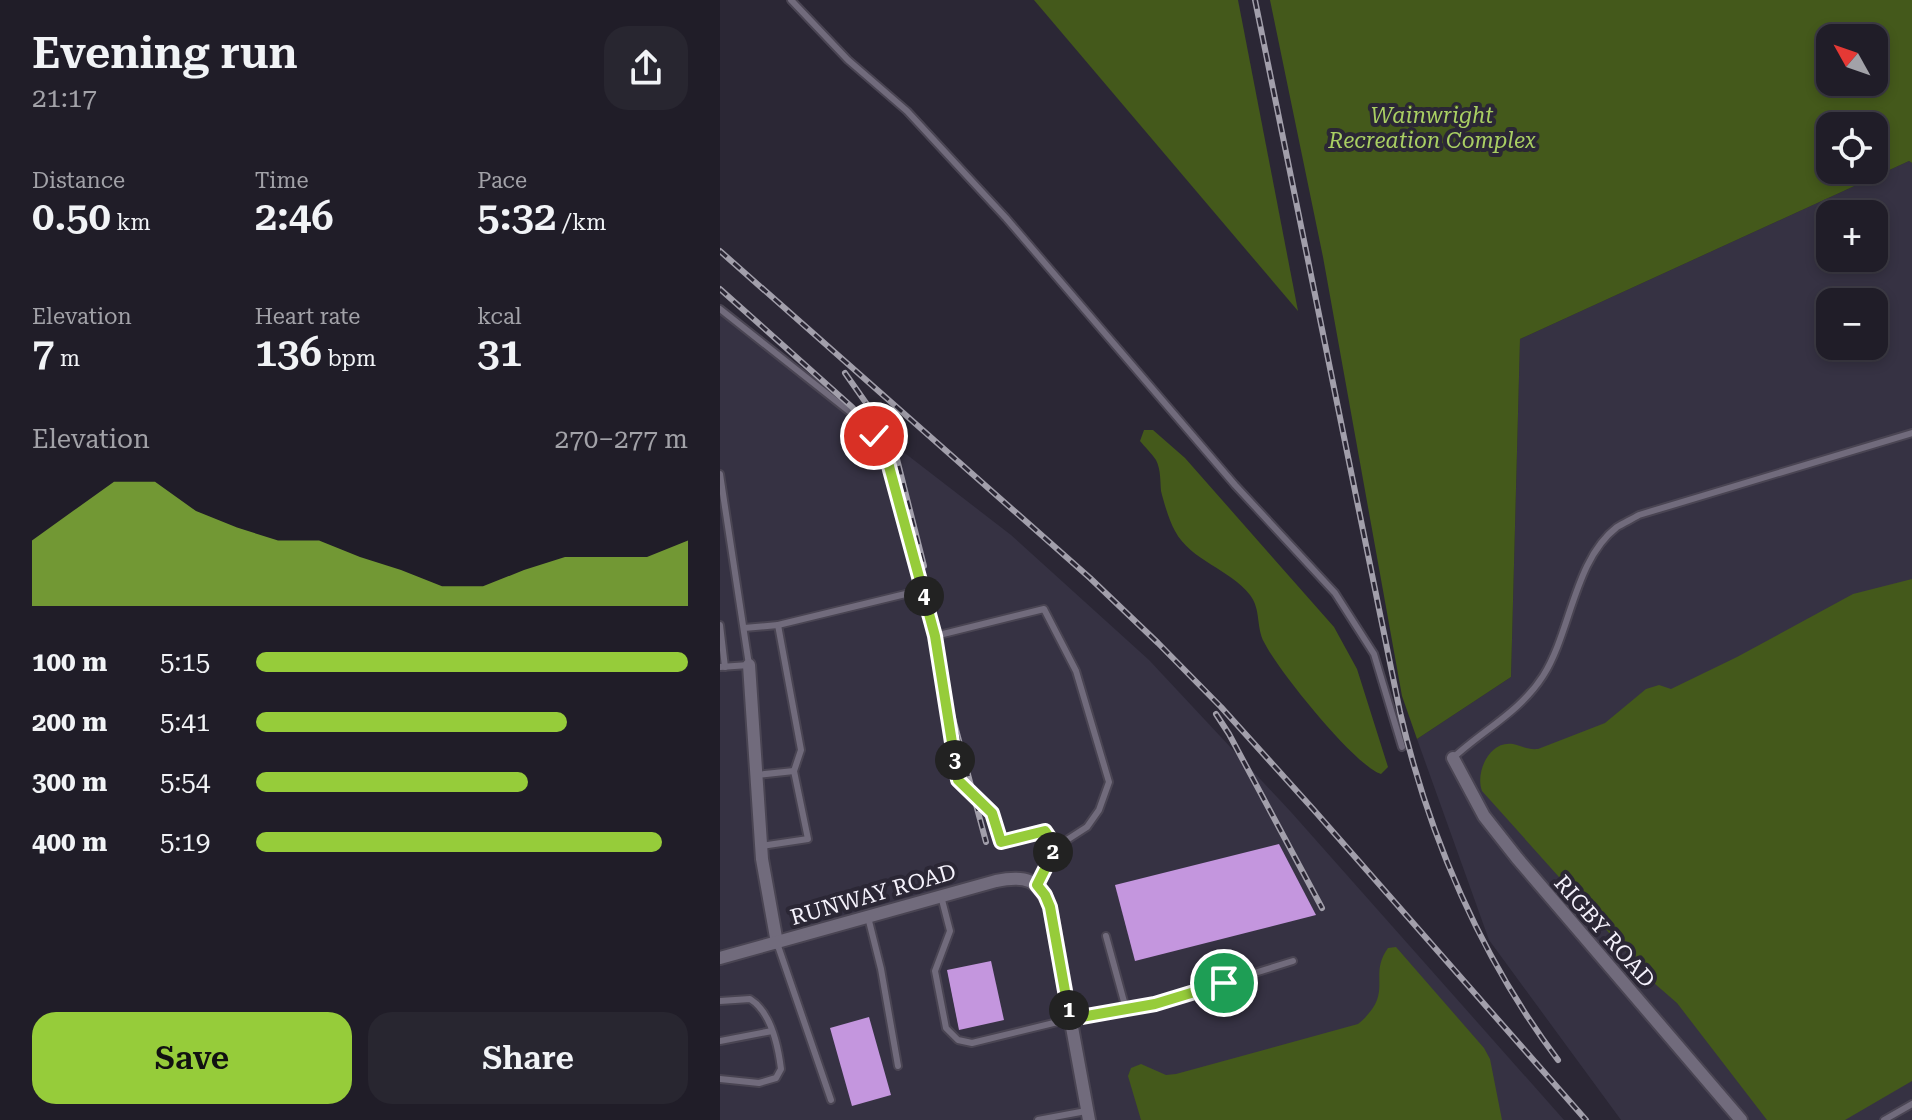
<!DOCTYPE html>
<html lang="en">
<head>
<meta charset="utf-8">
<style>
	body { margin:0; font-family:"Roboto Serif",serif; background:#282630; color:#f1f3f6; height:100vh; display:flex; flex-direction:column; font-size:30px; white-space:nowrap }
	* { box-sizing:border-box; margin:0 }
	p { font-size:26px; color:#a2a2a8 }
	.icon { flex:none; width:44px; height:44px; fill:none; stroke:currentColor; stroke-width:2; stroke-linecap:round; stroke-linejoin:round }
	.map { position:relative; flex:1; overflow:hidden }
	.panel { display:flex; flex-direction:column; background:#201d28; width:720px }
	.panel>* { flex:none }
	.needle { width:52px; rotate:310deg }
	.tools { position:absolute; left:1096px; top:24px; display:grid; gap:16px }
	.tools a { display:grid; place-items:center; width:72px; height:72px; border-radius:16px; background:#201d28; box-shadow:0 4px 12px #0003,0 0 0 2px #3d3b45; font-size:40px }
	.pin { position:absolute; display:grid; place-items:center; width:68px; height:68px; color:#fff; margin:-34px; border:4px solid #fff; border-radius:50%; box-shadow:0 2px 8px #0007 }
	.km { position:absolute; width:40px; height:40px; margin:-20px; border-radius:50%; background:#222; color:#fff; font-size:22px; line-height:40px; text-align:center }
	.round { display:grid; place-items:center; flex:none; width:84px; height:84px; border-radius:24px; background:#282630 }
	.headline { display:flex; align-items:center; justify-content:space-between; height:136px; padding:0 32px }
	h1 { font-size:44px; font-weight:600; line-height:60px }
	.metrics { display:grid; grid-template-columns:repeat(3,1fr); gap:12px; height:136px; padding:8px 32px }
	.metrics div { display:grid; align-content:center }
	.metrics b { font-size:40px; font-weight:600 }
	.metrics small { font-size:22px; font-weight:400 }
	.metrics p { font-size:22px }
	.chart { height:224px; padding:16px 32px }
	.chart p { display:flex; justify-content:space-between }
	.chart svg { width:100%; height:144px; margin-top:8px; fill:#96cc3a; opacity:.7 }
	.button { display:flex; gap:16px; margin-top:auto; padding:16px 32px }
	.button a { flex:1; height:92px; border-radius:24px; background:#96cc3a; color:#111; font-size:32px; font-weight:600; line-height:92px; text-align:center }
	.button a+a { background:#282630; color:#f1f3f6 }
	ul { padding:0 32px; list-style:none; font-size:26px }
	li { display:grid; grid-template-columns:128px 96px 1fr; align-items:center; height:60px }
	li i { height:20px; border-radius:10px; background:#96cc3a }
	main { display:flex; flex:1; min-height:0 }
	.map>svg:first-child { display:block }
	.industrial { fill:#363243; fill-rule:evenodd }
	.green { fill:#44591b; fill-rule:evenodd }
	.building { fill:#c496de }
	.lines { fill:none; stroke-linecap:round; stroke-linejoin:round }
	.service-casing { stroke:#4a4553; stroke-width:10 }
	.minor-casing { stroke:#4a4553; stroke-width:16 }
	.service { stroke:#716b7c; stroke-width:6 }
	.minor { stroke:#716b7c; stroke-width:12 }
	.rail-casing { stroke:#a29fab; stroke-width:6 }
	.rail { stroke:#2b2735; stroke-width:3; stroke-dasharray:9; stroke-linecap:butt }
	.route-casing { stroke:#fff; stroke-width:16 }
	.route { stroke:#96cc3a; stroke-width:10 }
	.labels { text-anchor:middle; stroke-width:8; stroke-linejoin:round; paint-order:stroke }
	.park-label { font-size:22px; font-style:italic; fill:#a9cf63; stroke:#2b2735 }
	.street-label { font-size:22px; fill:#f5f2fc; stroke:#2b2735 }
</style>
</head>
<body>
<main>
<section class="panel">
<div class="headline"><div><h1>Evening run</h1><p>21:17</p></div><a class="round"><svg class="icon" aria-label="share" viewBox="0 0 24 24"><path d="M12 15V3M7 8l5-5 5 5M5 13v7h14v-7"/></svg></a></div>
<div class="metrics">
<div><p>Distance</p><b>0.50<small> km</small></b></div>
<div><p>Time</p><b>2:46</b></div>
<div><p>Pace</p><b>5:32<small> /km</small></b></div>
</div>
<div class="metrics">
<div><p>Elevation</p><b>7<small> m</small></b></div>
<div><p>Heart rate</p><b>136<small> bpm</small></b></div>
<div><p>kcal</p><b>31</b></div>
</div>
<div class="chart"><p><span>Elevation</span>270–277 m</p>
<svg viewBox="0 0 160 44" preserveAspectRatio="none"><path d="M0 44V24L10 15L20 6L30 6L40 15L50 20L60 24L70 24L80 29L90 33L100 38L110 38L120 33L130 29L140 29L150 29L160 24V44z"/></svg>
</div>
<ul>
<li><b>100 m</b>5:15<i style="width:100%"></i></li>
<li><b>200 m</b>5:41<i style="width:72%"></i></li>
<li><b>300 m</b>5:54<i style="width:63%"></i></li>
<li><b>400 m</b>5:19<i style="width:94%"></i></li>
</ul>
<div class="button"><a>Save</a><a>Share</a></div>
</section>
<div class="map">
<svg width="1192" height="1120" viewBox="0 0 1192 1120">
	<rect width="100%" height="100%" fill="#2b2735"/>
	<!-- industrial -->
	<g class="industrial">
		<path d="M1189,161L1192,163V1120H901L769,940L697,739L791,677L800,339ZM1110,214H1154V258H1110ZM1110,302H1154V346H1110Z"/>
		<polygon points="0,315 6,317 129,410 291,535 429,660 571,812 844,1120 0,1120"/>
	</g>
	<!-- green -->
	<g class="green">
		<polygon points="314,0 518,0 578,311"/>
		<path d="M550,0H1192V163L1189,161L800,339L791,677L697,739L682,696L603,257ZM1110,38H1154V82H1110ZM1110,126H1154V170H1110Z"/>
		<path d="M424,430H433L465,458L614,627L637,669L668,767L661,774C635,766 557,669 544,642C536,627 541,609 530,595C510,569 471,561 455,531C449,520 444,503 441,491C440,481 441,470 436,460C432,454 425,447 420,441Z"/>
		<path d="M1192,579V1081L1125,1120H1047L957,1003L934,983L762,791C755,773 769,740 793,744C803,746 807,750 818,749L885,723L926,689L939,685L951,689L1017,657L1133,594Z"/>
		<path d="M676,947L764,1048L770,1059L782,1120H421L408,1076L411,1068L421,1064L446,1075L456,1074L638,1024C676,993 647,977 668,948Z"/>
	</g>
	<!-- building -->
	<g class="building">
		<polygon points="559,844 596,915 415,961 395,885"/>
		<polygon points="271,961 284,1020 239,1030 227,970"/>
		<polygon points="149,1017 171,1095 132,1106 110,1028"/>
	</g>
	<g class="lines">
		<defs>
			<g id="service">
				<polyline points="71,0 128,60 187,111 286,218 515,485 615,593 654,654 682,747"/>
				<polyline points="0,309 135,416 163,444 202,590"/>
				<polyline points="0,474 29,665 0,667"/>
				<polyline points="0,625 5,667"/>
				<polyline points="58,625 202,590 215,636 238,780 272,813 281,842 325,831 336,847"/>
				<polyline points="24,628 58,625 81,750 74,771 88,839 41,846"/>
				<polyline points="215,636 324,609 356,671 389,782 379,810 367,827 336,847 317,885"/>
				<path d="M733,758C763,730 800,712 823,676C851,632 854,560 897,527C904,523 912,519 919,515L1192,433"/>
				<polyline points="36,775 74,771"/>
				<polyline points="221,896 230,931 215,971 226,1028 238,1040 252,1043 350,1019 435,1004 573,961"/>
				<polyline points="148,917 161,969 178,1066"/>
				<polyline points="386,936 406,1009"/>
				<polyline points="57,943 111,1100"/>
				<path d="M0,1001L30,999C51,1012 58,1045 61,1069L56,1078L39,1083L0,1079"/>
				<polyline points="0,1041 52,1031"/>
				<polyline points="318,1120 366,1111"/>
				<polyline points="1164,1120 1192,1104"/>
			</g>
			<g id="minor">
				<polyline points="29,665 42,859 57,943"/>
				<polyline points="733,758 764,816 797,858 1021,1120"/>
				<path d="M0,958L276,881C305,875 319,879 330,907L369,1120"/>
			</g>
		</defs>
		<!-- service casing -->
		<use href="#service" class="service-casing"/>
		<!-- minor casing -->
		<use href="#minor" class="minor-casing"/>
		<!-- service -->
		<use href="#service" class="service"/>
		<!-- minor -->
		<use href="#minor" class="minor"/>
		<defs>
			<g id="rail">
				<path d="M535,0L680,712C709,837 761,958 838,1060"/>
				<polyline points="0,251 370,578 438,643 501,707 593,809 866,1120"/>
				<polyline points="0,289 132,407 151,429 163,455 266,842"/>
				<polyline points="125,373 165,430 177,459 204,566"/>
				<polyline points="496,714 509,734 602,908"/>
			</g>
		</defs>
		<!-- rail casing -->
		<use href="#rail" class="rail-casing"/>
		<!-- rail -->
		<use href="#rail" class="rail"/>
	</g>
	<g class="lines">
		<defs>
			<polyline id="route" points="154,436 163,444 215,636 238,780 272,813 281,842 325,831 336,847 317,885 325,895 330,907 350,1019 435,1004 504,983"/>
		</defs>
		<!-- route casing -->
		<use href="#route" class="route-casing"/>
		<!-- route -->
		<use href="#route" class="route"/>
	</g>
	<g class="labels">
		<!-- park labels -->
		<g class="park-label">
			<text x="712" y="123">Wainwright<tspan x="712" dy="25">Recreation Complex</tspan></text>
		</g>
		<!-- street labels -->
		<g class="street-label">
			<text transform="translate(153 894) rotate(-16)" y="8">RUNWAY ROAD</text>
			<text transform="translate(885 931) rotate(49)" y="8">RIGBY ROAD</text>
		</g>
	</g>
</svg>
<div class="tools">
<a><svg class="needle" viewBox="-14 -14 28 28"><path d="M0-13l5 13h-10z" fill="#e53935"/><path d="M0 13l5-13h-10z" fill="#a2a2a8"/></svg></a>
<a><svg class="icon" aria-label="locate" viewBox="0 0 24 24"><circle cx="12" cy="12" r="6"/><path d="M12 2v4M12 18v4M2 12h4M18 12h4"/></svg></a>
<a>+</a>
<a>−</a>
</div>
<div class="pin" style="left:504px;top:983px;background:#1e9e55"><svg class="icon" aria-label="arrive" viewBox="0 0 24 24"><path d="M6 21V4h12l-3 4 3 4H6"/></svg></div>
<div class="pin" style="left:154px;top:436px;background:#d93025"><svg class="icon" aria-label="check" viewBox="0 0 24 24"><path d="M5 12l5 5 9-10"/></svg></div>
<b class="km" style="left:349px;top:1010px">1</b>
<b class="km" style="left:333px;top:852px">2</b>
<b class="km" style="left:235px;top:760px">3</b>
<b class="km" style="left:204px;top:596px">4</b>
</div>
</main>
</body>
</html>
